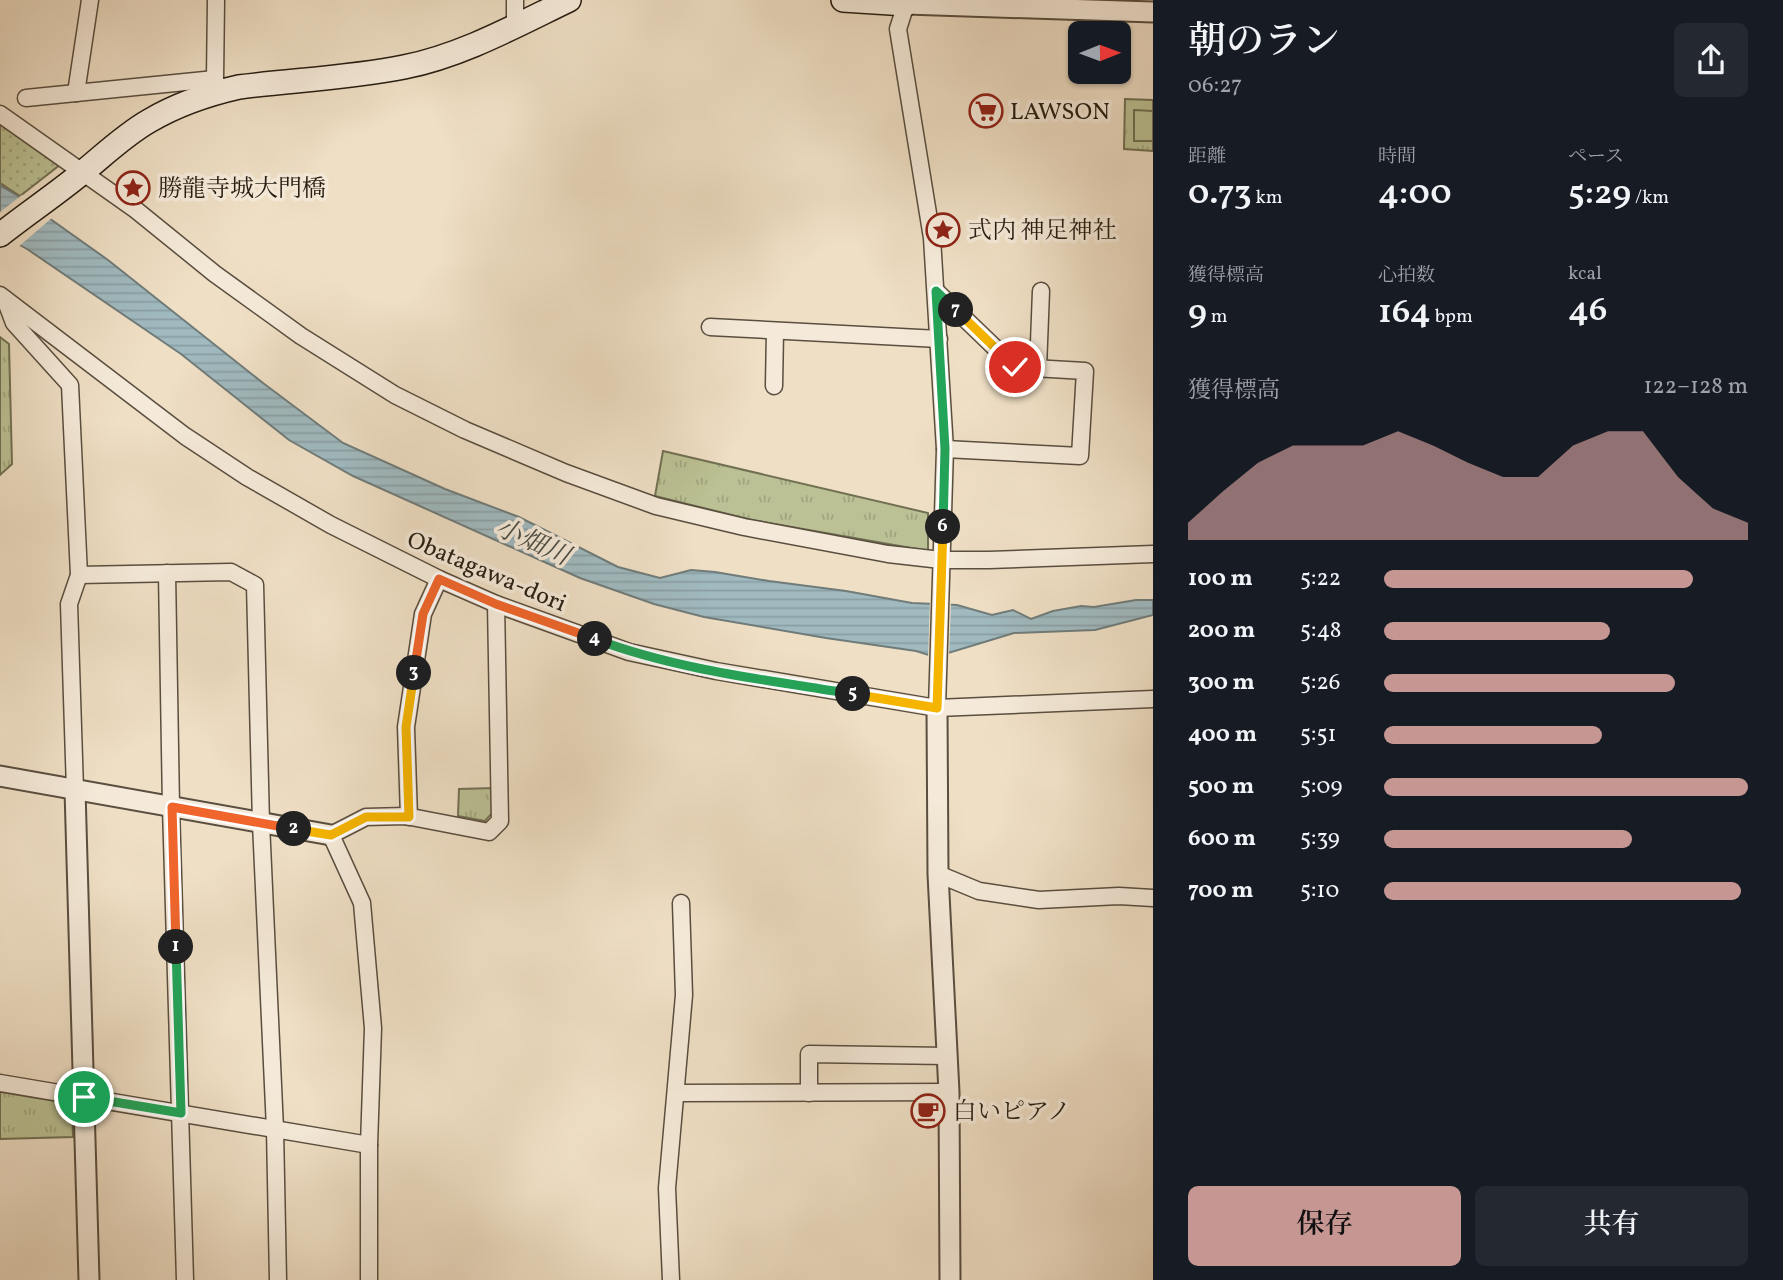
<!DOCTYPE html>
<html lang="ja">
<head>
<meta charset="utf-8">
<style>
	body { margin:0; font-family:Vollkorn,"Noto Serif JP",serif; background:#242831; color:#f1f3f6; height:100vh; display:flex; flex-direction:column; font-size:26px; white-space:nowrap }
	* { box-sizing:border-box; margin:0 }
	p { font-size:23px; color:#9ea1a6 }
	.icon { flex:none; width:38px; height:38px; fill:none; stroke:currentColor; stroke-width:2; stroke-linecap:round; stroke-linejoin:round }
	.map { position:relative; flex:1; overflow:hidden }
	.drawer { display:flex; flex-direction:column; background:#171b24; width:630px }
	.drawer>* { flex:none }
	.needle { width:46px; rotate:89deg }
	.controls { position:absolute; left:1068px; top:21px; display:grid; gap:14px }
	.controls a { display:grid; place-items:center; width:63px; height:63px; border-radius:10px; background:#171b24; box-shadow:0 2px 5px #0004; font-size:35px }
	.pin { position:absolute; display:grid; place-items:center; width:60px; height:60px; color:#fff; margin:-30px; border:4px solid #fff; border-radius:50%; box-shadow:0 2px 7px #0007 }
	.km { position:absolute; width:35px; height:35px; margin:-18px; border-radius:50%; background:#222; color:#fff; font-size:19px; line-height:35px; text-align:center }
	.round { display:grid; place-items:center; flex:none; width:74px; height:74px; border-radius:10px; background:#242831 }
	.overview { display:flex; align-items:center; justify-content:space-between; height:119px; padding:0 35px }
	h1 { font-size:38px; font-weight:600; line-height:52px }
	.stats { display:grid; grid-template-columns:repeat(3,1fr); gap:10px; height:119px; padding:7px 35px }
	.stats div { display:grid; align-content:center }
	.stats b { font-size:35px; font-weight:600 }
	.stats small { font-size:19px; font-weight:400 }
	.stats p { font-size:19px }
	.chart { height:196px; padding:14px 35px }
	.chart p { display:flex; justify-content:space-between }
	.chart svg { width:100%; height:126px; margin-top:7px; fill:#c59692; opacity:.7 }
	.action { display:flex; gap:14px; margin-top:auto; padding:14px 35px }
	.action a { flex:1; height:80px; border-radius:10px; background:#c59692; color:#111; font-size:28px; font-weight:600; line-height:80px; text-align:center }
	.action a+a { background:#242831; color:#f1f3f6 }
	ul { padding:0 35px; list-style:none; font-size:23px }
	li { display:grid; grid-template-columns:112px 84px 1fr; align-items:center; height:52px }
	li i { height:18px; border-radius:9px; background:#c59692 }
	main { display:flex; flex:1; min-height:0 }
	.map>svg:first-child { display:block }
	.grass { fill:url(#grass-dots); stroke:#717053; stroke-width:2 }
	.park { fill:url(#park-tufts); stroke:#717053; stroke-width:2 }
	.pitch { fill:#bbc194; stroke:#717053; stroke-width:2 }
	.water { fill:url(#water-rules); stroke:#707c7a; stroke-width:2 }
	.pier { fill:#efdfc5 }
	.lines { fill:none; stroke-linecap:round; stroke-linejoin:round }
	.minor-casing { stroke:#594e3f; stroke-width:19 }
	.tertiary-casing { stroke:#594e3f; stroke-width:23 }
	.secondary-casing { stroke:#271e12; stroke-width:26 }
	.minor { stroke:#f5ead9; stroke-width:16 }
	.tertiary { stroke:#f5ead9; stroke-width:19 }
	.secondary { stroke:#f5ead9; stroke-width:23 }
	.split-1-casing { stroke:#fff; stroke-width:14 }
	.split-2-casing { stroke:#fff; stroke-width:14 }
	.split-3-casing { stroke:#fff; stroke-width:14 }
	.split-4-casing { stroke:#fff; stroke-width:14 }
	.split-5-casing { stroke:#fff; stroke-width:14 }
	.split-6-casing { stroke:#fff; stroke-width:14 }
	.split-7-casing { stroke:#fff; stroke-width:14 }
	.split-8-casing { stroke:#fff; stroke-width:14 }
	.split-1 { stroke:#22a559; stroke-width:9 }
	.split-2 { stroke:#f0652b; stroke-width:9 }
	.split-3 { stroke:#f5b400; stroke-width:9 }
	.split-4 { stroke:#f0652b; stroke-width:9 }
	.split-5 { stroke:#22a559; stroke-width:9 }
	.split-6 { stroke:#f5b400; stroke-width:9 }
	.split-7 { stroke:#22a559; stroke-width:9 }
	.split-8 { stroke:#f5b400; stroke-width:9 }
	.labels { text-anchor:middle; stroke-width:7; stroke-linejoin:round; paint-order:stroke }
	.poi-label { font-size:24px; fill:#271e12; stroke:#f5ead9; text-anchor:start }
	.street-label { font-size:24px; fill:#271e12; stroke:#f5ead9 }
	.water-label { font-size:26px; font-style:italic; fill:#4b4d46; stroke:#f5ead9 }
</style>
</head>
<body>
<main>
<div class="map">
<svg width="1153" height="1280" viewBox="0 0 1153 1280">
	<defs>
		<pattern id="grass-dots" width="8" height="8" patternUnits="userSpaceOnUse" patternTransform="scale(1.75)"><rect width="8" height="8" fill="#bbc194"/><path d="M2 2h.1M6 6h.1" fill="none" stroke="#a1a57f" stroke-width="1.8" stroke-linecap="round"/></pattern>
		<pattern id="park-tufts" width="24" height="20" patternUnits="userSpaceOnUse" patternTransform="scale(1.75)"><rect width="24" height="20" fill="#bbc194"/><path d="M3 7l-1-3M5 7V3M7 7l1-3M15 17l-1-3M17 17v-4M19 17l1-3" fill="none" stroke="#a1a57f"/></pattern>
		<pattern id="water-rules" width="6" height="5" patternUnits="userSpaceOnUse" patternTransform="scale(1.75)"><rect width="6" height="5" fill="#a0bac0"/><path d="M0 2.5h6" fill="none" stroke="#8a9fa4"/></pattern>
	</defs>
	<rect width="100%" height="100%" fill="#efdfc5"/>
	<filter id="stains"><feTurbulence type="fractalNoise" baseFrequency=".00286" numOctaves="4"/><feColorMatrix values="0 0 0 0 .2 0 0 0 0 .09 0 0 0 0 .02 0 0 0 .5 -.17"/></filter>
	<radialGradient id="worn" r=".72"><stop offset=".6" stop-color="#630" stop-opacity="0"/><stop offset="1" stop-color="#630" stop-opacity=".3"/></radialGradient>
	<!-- grass -->
	<polygon class="grass" points="0,121 61,164 20,196 0,183"/>
	<!-- park -->
	<g class="park">
		<polygon points="1125,99 1153,100 1153,151 1124,149"/>
		<polygon points="0,337 9,344 12,464 0,475"/>
		<polygon points="663,451 928,513 928,551 752,520 655,496"/>
		<polygon points="494,788 494,811 485,821 458,816 459,789"/>
		<polygon points="0,1087 66,1099 72,1106 73,1137 0,1139"/>
	</g>
	<!-- pitch -->
	<polygon class="pitch" points="1134,110 1153,111 1153,141 1134,141"/>
	<!-- water -->
	<polygon class="water" points="0,185 18,196 108,260 263,383 343,443 445,489 519,517 618,567 660,578 691,570 715,572 769,581 846,591 912,603 957,605 992,615 1013,610 1031,619 1053,611 1081,606 1094,607 1136,600 1153,600 1153,615 1095,630 1014,633 935,657 916,651 826,638 704,617 654,604 580,578 353,476 289,440 181,354 27,249 0,234"/>
	<!-- pier -->
	<g class="pier">
		<polygon points="22,195 53,217 17,248 0,238 0,212"/>
		<polygon points="930,600 951,602 949,657 936,661 928,658"/>
	</g>
	<g class="lines">
		<defs>
			<g id="minor">
				<polyline points="216,0 215,79 217,88"/>
				<polyline points="906,4 898,29 932,238 945,449 937,708"/>
				<polyline points="515,26 515,0"/>
				<polyline points="76,93 90,0"/>
				<polyline points="26,98 215,79"/>
				<polyline points="0,114 136,210 215,274 301,336 395,395 465,430 566,473 656,506 744,527 888,554 941,560 989,560 1153,554"/>
				<polyline points="936,291 1015,367 1085,371 1080,456 945,449"/>
				<polyline points="0,295 185,436 247,477 331,525 439,579 496,604 629,652 716,671 937,708 1153,699"/>
				<polyline points="5,299 14,323 70,385 79,575 69,604 75,790"/>
				<polyline points="710,327 939,339"/>
				<polyline points="1038,368 1041,291"/>
				<polyline points="774,386 775,331"/>
				<polyline points="167,573 171,807 185,1280"/>
				<polyline points="79,575 231,572 255,585 261,823 275,1129 278,1280"/>
				<polyline points="409,817 406,727 423,614 439,579"/>
				<polyline points="938,874 979,891 1039,900 1119,896 1153,898"/>
				<polyline points="0,1083 369,1145"/>
				<polyline points="676,1093 949,1092"/>
				<polyline points="809,1093 809,1054 947,1056"/>
				<polyline points="369,1280 369,1145 373,1028 362,903 331,835 366,817 406,816 489,832 500,821 496,604"/>
				<polyline points="671,1280 667,1188 684,995 681,903"/>
			</g>
			<g id="tertiary">
				<polyline points="906,4 1153,12"/>
				<polyline points="937,708 938,874 949,1092 950,1280"/>
				<polyline points="0,776 331,835"/>
				<polyline points="75,790 89,1280"/>
			</g>
			<g id="secondary">
				<polyline points="843,0 906,4 908,0"/>
				<path d="M0,235C24,216 49,199 73,180C98,161 121,137 149,121C176,105 208,94 239,87C294,80 350,78 404,67C461,56 517,25 569,0"/>
			</g>
		</defs>
		<!-- minor casing -->
		<use href="#minor" class="minor-casing"/>
		<!-- tertiary casing -->
		<use href="#tertiary" class="tertiary-casing"/>
		<!-- secondary casing -->
		<use href="#secondary" class="secondary-casing"/>
		<!-- minor -->
		<use href="#minor" class="minor"/>
		<!-- tertiary -->
		<use href="#tertiary" class="tertiary"/>
		<!-- secondary -->
		<use href="#secondary" class="secondary"/>
	</g>
	<g class="lines">
		<defs>
			<polyline id="split-1" points="84,1097 181,1113 176,947"/>
			<polyline id="split-2" points="176,947 172,807 294,829"/>
			<polyline id="split-3" points="294,829 331,835 366,817 409,817 406,727 414,673"/>
			<polyline id="split-4" points="414,673 423,614 439,579 496,604 595,639"/>
			<path id="split-5" d="M595,639C677,670 767,680 853,694"/>
			<polyline id="split-6" points="853,694 937,708 943,527"/>
			<polyline id="split-7" points="943,527 945,449 936,291 956,310"/>
			<polyline id="split-8" points="956,310 1015,367"/>
		</defs>
		<!-- split-1 casing -->
		<use href="#split-1" class="split-1-casing"/>
		<!-- split-2 casing -->
		<use href="#split-2" class="split-2-casing"/>
		<!-- split-3 casing -->
		<use href="#split-3" class="split-3-casing"/>
		<!-- split-4 casing -->
		<use href="#split-4" class="split-4-casing"/>
		<!-- split-5 casing -->
		<use href="#split-5" class="split-5-casing"/>
		<!-- split-6 casing -->
		<use href="#split-6" class="split-6-casing"/>
		<!-- split-7 casing -->
		<use href="#split-7" class="split-7-casing"/>
		<!-- split-8 casing -->
		<use href="#split-8" class="split-8-casing"/>
		<!-- split-1 -->
		<use href="#split-1" class="split-1"/>
		<!-- split-2 -->
		<use href="#split-2" class="split-2"/>
		<!-- split-3 -->
		<use href="#split-3" class="split-3"/>
		<!-- split-4 -->
		<use href="#split-4" class="split-4"/>
		<!-- split-5 -->
		<use href="#split-5" class="split-5"/>
		<!-- split-6 -->
		<use href="#split-6" class="split-6"/>
		<!-- split-7 -->
		<use href="#split-7" class="split-7"/>
		<!-- split-8 -->
		<use href="#split-8" class="split-8"/>
	</g>
	<!-- icons -->
	<defs>
		<symbol id="supermarket-ring" viewBox="-11 -11 22 22"><circle r="9.5" fill="#f5ead9" stroke="#8f2418" stroke-width="1.5"/><path d="M-6-5.5h2.5l.6 2H6L4.5 2H-2.5L-4.4-4H-6ZM-1.5 3.2a1.3 1.3 0 1 0 .1 0ZM3 3.2a1.3 1.3 0 1 0 .1 0Z" fill="#8f2418"/></symbol>
		<symbol id="sight-ring" viewBox="-11 -11 22 22"><circle r="9.5" fill="#f5ead9" stroke="#8f2418" stroke-width="1.5"/><path d="M0-6L1.8-2.2L6-1.7L2.9 1.2L3.7 5.4L0 3.3L-3.7 5.4L-2.9 1.2L-6-1.7L-1.8-2.2Z" fill="#8f2418"/></symbol>
		<symbol id="cafe-ring" viewBox="-11 -11 22 22"><circle r="9.5" fill="#f5ead9" stroke="#8f2418" stroke-width="1.5"/><path d="M-5.5-4.5H6V0H3Q3 3.5 0 3.5H-2.5Q-5.5 3.5-5.5 0ZM3-3.2v2h1.7v-2ZM-6 4.5H4V6H-6Z" fill="#8f2418"/></symbol>
	</defs>
	<g fill-rule="evenodd">
		<use href="#supermarket-ring" x="967" y="92" width="38" height="38"/>
		<use href="#sight-ring" x="114" y="169" width="38" height="38"/>
		<use href="#sight-ring" x="924" y="211" width="38" height="38"/>
		<use href="#cafe-ring" x="909" y="1092" width="38" height="38"/>
	</g>
	<g class="labels">
		<!-- poi labels -->
		<g class="poi-label">
			<text x="1010" y="119">LAWSON</text>
			<text x="158" y="196">勝龍寺城大門橋</text>
			<text x="968" y="238">式内 神足神社</text>
			<text x="953" y="1119">白いピアノ</text>
		</g>
		<!-- street labels -->
		<g class="street-label">
			<text transform="translate(487 571) rotate(23)" y="8">Obatagawa-dori</text>
		</g>
		<!-- water labels -->
		<g class="water-label">
			<text transform="translate(533 541) rotate(24)" y="9">小畑川</text>
		</g>
	</g>
	<rect width="100%" height="100%" filter="url(#stains)"/>
	<rect width="100%" height="100%" fill="url(#worn)"/>
</svg>
<div class="controls">
<a><svg class="needle" viewBox="-14 -14 28 28"><path d="M0-13l5 13h-10z" fill="#e53935"/><path d="M0 13l5-13h-10z" fill="#9ea1a6"/></svg></a>
</div>
<div class="pin" style="left:84px;top:1097px;background:#1e9e55"><svg class="icon" aria-label="arrive" viewBox="0 0 24 24"><path d="M6 21V4h12l-3 4 3 4H6"/></svg></div>
<div class="pin" style="left:1015px;top:367px;background:#d93025"><svg class="icon" aria-label="check" viewBox="0 0 24 24"><path d="M5 12l5 5 9-10"/></svg></div>
<b class="km" style="left:176px;top:947px">1</b>
<b class="km" style="left:294px;top:829px">2</b>
<b class="km" style="left:414px;top:673px">3</b>
<b class="km" style="left:595px;top:639px">4</b>
<b class="km" style="left:853px;top:694px">5</b>
<b class="km" style="left:943px;top:527px">6</b>
<b class="km" style="left:956px;top:310px">7</b>
</div>
<section class="drawer">
<div class="overview"><div><h1>朝のラン</h1><p>06:27</p></div><a class="round"><svg class="icon" aria-label="share" viewBox="0 0 24 24"><path d="M12 15V3M7 8l5-5 5 5M5 13v7h14v-7"/></svg></a></div>
<div class="stats">
<div><p>距離</p><b>0.73<small> km</small></b></div>
<div><p>時間</p><b>4:00</b></div>
<div><p>ペース</p><b>5:29<small> /km</small></b></div>
</div>
<div class="stats">
<div><p>獲得標高</p><b>9<small> m</small></b></div>
<div><p>心拍数</p><b>164<small> bpm</small></b></div>
<div><p>kcal</p><b>46</b></div>
</div>
<div class="chart"><p><span>獲得標高</span>122–128 m</p>
<svg viewBox="0 0 160 44" preserveAspectRatio="none"><path d="M0 44V38L10 27L20 17L30 11L40 11L50 11L60 6L70 11L80 17L90 22L100 22L110 11L120 6L130 6L140 22L150 33L160 38V44z"/></svg>
</div>
<ul>
<li><b>100 m</b>5:22<i style="width:85%"></i></li>
<li><b>200 m</b>5:48<i style="width:62%"></i></li>
<li><b>300 m</b>5:26<i style="width:80%"></i></li>
<li><b>400 m</b>5:51<i style="width:60%"></i></li>
<li><b>500 m</b>5:09<i style="width:100%"></i></li>
<li><b>600 m</b>5:39<i style="width:68%"></i></li>
<li><b>700 m</b>5:10<i style="width:98%"></i></li>
</ul>
<div class="action"><a>保存</a><a>共有</a></div>
</section>
</main>
</body>
</html>
